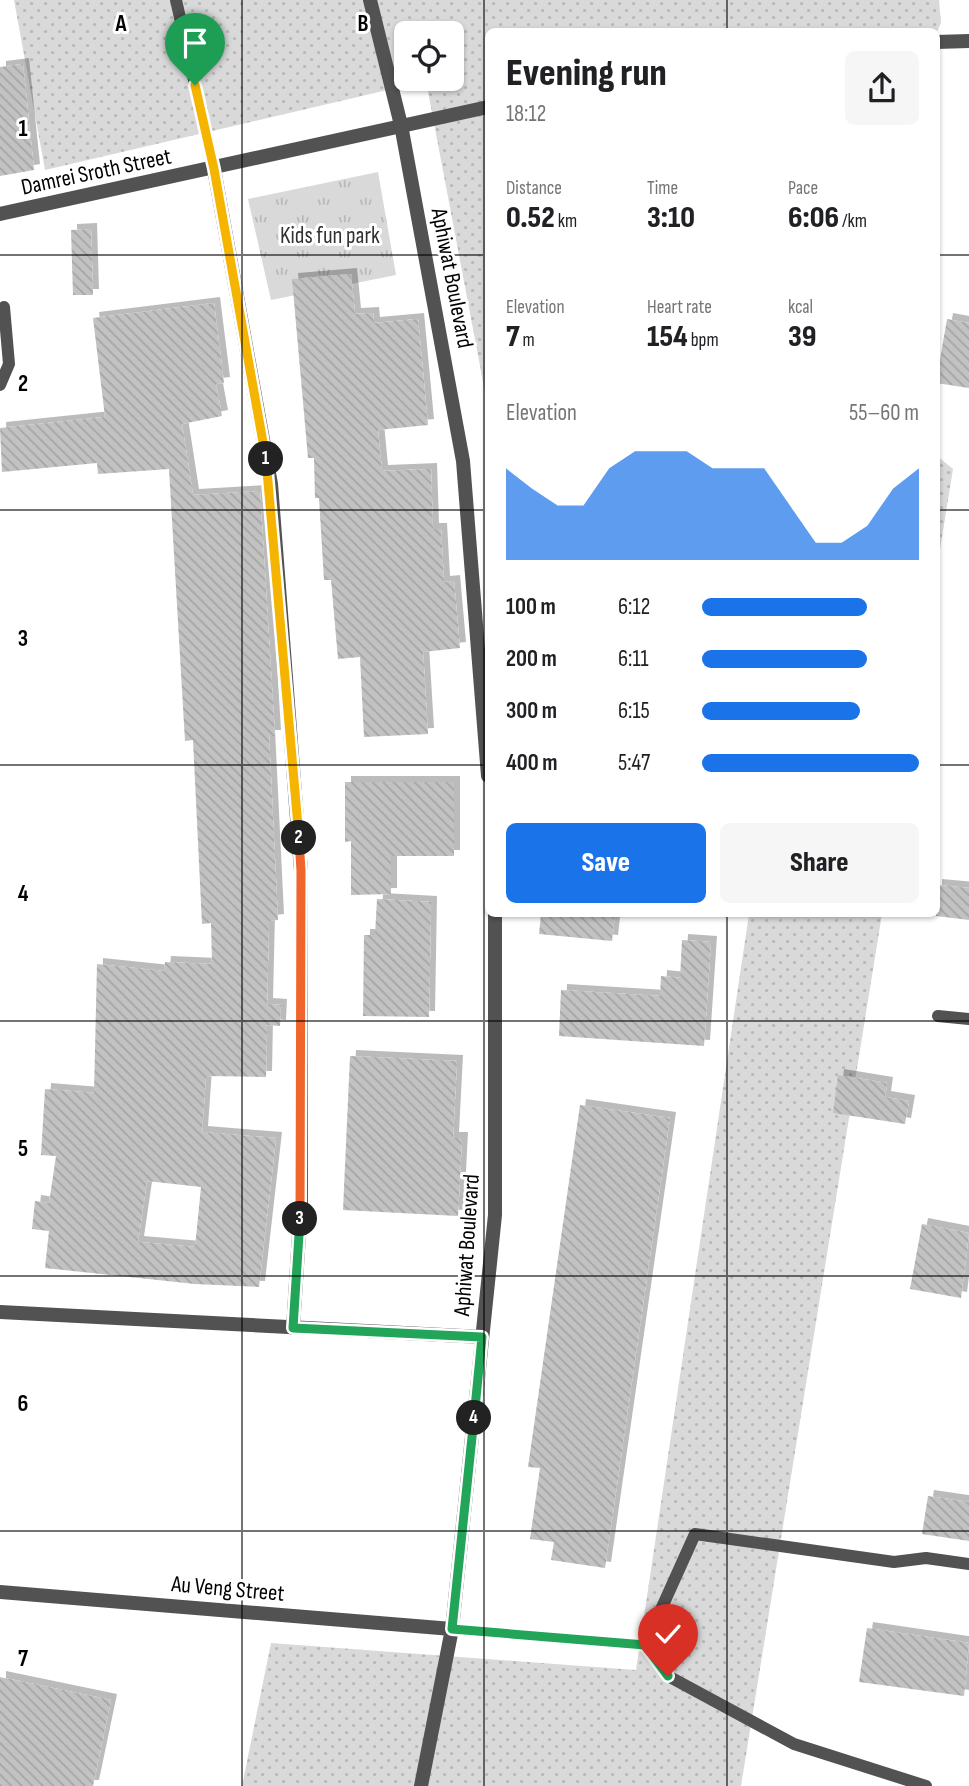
<!DOCTYPE html>
<html lang="en">
<head>
<meta charset="utf-8">
<style>
	body { margin:0; font-family:"Sofia Sans Condensed",sans-serif; background:#f6f6f6; color:#202124; height:100vh; display:flex; flex-direction:column; font-size:26px; white-space:nowrap }
	* { box-sizing:border-box; margin:0 }
	p { font-size:23px; color:#757577 }
	.icon { flex:none; width:38px; height:38px; fill:none; stroke:currentColor; stroke-width:2; stroke-linecap:round; stroke-linejoin:round }
	.map { position:relative; flex:1; overflow:hidden }
	.panel { position:absolute; left:485px; top:28px; width:455px; height:889px; display:flex; flex-direction:column; background:#fff; border-radius:10px; box-shadow:0 2px 5px #0004 }
	.panel>* { flex:none }
	.controls { position:absolute; left:394px; top:21px; display:grid; gap:14px }
	.controls a { display:grid; place-items:center; width:70px; height:70px; border-radius:10px; background:#fff; box-shadow:0 2px 5px #0004; font-size:35px }
	.pin { position:absolute; display:grid; place-items:center; width:60px; height:60px; color:#fff; margin:-72px -30px; border-radius:50% 50% 50% 0; rotate:-45deg; box-shadow:0 0 7px #0007 }
	.pin .icon { rotate:45deg }
	.km { position:absolute; width:35px; height:35px; margin:-18px; border-radius:50%; background:#222; color:#fff; font-size:19px; line-height:35px; text-align:center }
	.round { display:grid; place-items:center; flex:none; width:74px; height:74px; border-radius:10px; background:#f6f6f6 }
	.summary { display:flex; align-items:center; justify-content:space-between; height:119px; padding:0 21px }
	h1 { font-size:38px; font-weight:800; line-height:52px }
	.figures { display:grid; grid-template-columns:repeat(3,1fr); gap:10px; height:119px; padding:7px 21px }
	.figures div { display:grid; align-content:center }
	.figures b { font-size:30px; font-weight:800 }
	.figures small { font-size:19px; font-weight:400 }
	.figures p { font-size:19px }
	.chart { height:196px; padding:14px 21px }
	.chart p { display:flex; justify-content:space-between }
	.chart svg { width:100%; height:126px; margin-top:7px; fill:#1a73e8; opacity:.7 }
	.action { display:flex; gap:14px; margin-top:auto; padding:14px 21px }
	.action a { flex:1; height:80px; border-radius:10px; background:#1a73e8; color:#fff; font-size:28px; font-weight:800; line-height:80px; text-align:center }
	.action a+a { background:#f6f6f6; color:#202124 }
	ul { padding:0 21px; list-style:none; font-size:23px }
	li { display:grid; grid-template-columns:112px 84px 1fr; align-items:center; height:52px }
	li i { height:18px; border-radius:9px; background:#1a73e8 }
	.map>svg:first-child { display:block }
	.grass { fill:url(#grass-dots); fill-rule:evenodd }
	.park { fill:url(#park-tufts) }
	.building { fill:url(#building-back-hatch); fill-rule:evenodd; filter:url(#shadow) }
	.lines { fill:none; stroke-linecap:round; stroke-linejoin:round }
	.service { stroke:#525252; stroke-width:12 }
	.minor { stroke:#525252; stroke-width:14 }
	.tertiary { stroke:#525252; stroke-width:14 }
	.split-1-casing { stroke:#fff; stroke-width:14 }
	.split-2-casing { stroke:#fff; stroke-width:14 }
	.split-3-casing { stroke:#fff; stroke-width:14 }
	.split-4-casing { stroke:#fff; stroke-width:14 }
	.split-5-casing { stroke:#fff; stroke-width:14 }
	.split-1 { stroke:#f5b400; stroke-width:9 }
	.split-2 { stroke:#f5b400; stroke-width:9 }
	.split-3 { stroke:#f0652b; stroke-width:9 }
	.split-4 { stroke:#22a559; stroke-width:9 }
	.split-5 { stroke:#22a559; stroke-width:9 }
	.grid { fill:none; stroke:#000; stroke-width:2; stroke-opacity:0.55 }
	.labels { text-anchor:middle; stroke-width:6; stroke-linejoin:round; paint-order:stroke }
	.street-label { font-size:23px; fill:#000; stroke:#fff }
	.park-label { font-size:23px; fill:#303030; stroke:#fff }
	.grid-label { font-size:23px; text-anchor:middle; font-weight:bold; fill:#000; stroke:#fff; stroke-width:6; stroke-linejoin:round; paint-order:stroke }
</style>
</head>
<body>
<div class="map">
<svg width="969" height="1786" viewBox="0 0 969 1786">
	<defs>
		<pattern id="grass-dots" width="8" height="8" patternUnits="userSpaceOnUse" patternTransform="scale(1.75)"><rect width="8" height="8" fill="#d9d9d9"/><path d="M2 2h.1M6 6h.1" fill="none" stroke="#b8b8b8" stroke-width="1.8" stroke-linecap="round"/></pattern>
		<pattern id="park-tufts" width="24" height="20" patternUnits="userSpaceOnUse" patternTransform="scale(1.75)"><rect width="24" height="20" fill="#d9d9d9"/><path d="M3 7l-1-3M5 7V3M7 7l1-3M15 17l-1-3M17 17v-4M19 17l1-3" fill="none" stroke="#b8b8b8"/></pattern>
		<pattern id="building-back-hatch" width="6" height="6" patternUnits="userSpaceOnUse" patternTransform="scale(1.75)"><rect width="6" height="6" fill="#c2c2c2"/><path d="M-1 5l2 2M0 0l6 6M5-1l2 2" fill="none" stroke="#a5a5a5"/></pattern>
		<filter id="shadow"><feDropShadow dx="6" dy="-6" stdDeviation="0" flood-color="#0004"/></filter>
	</defs>
	<rect width="100%" height="100%" fill="#fff"/>
	<!-- grass -->
	<g class="grass">
		<path d="M14,0H939L941,23L936,34V32H488V408L426,81L45,170ZM406,33H452V79H406Z"/>
		<polygon points="936,455 953,469 936,574"/>
		<polygon points="749,914 882,914 741,1786 242,1786 271,1643 636,1670"/>
	</g>
	<!-- park -->
	<polygon class="park" points="378,172 396,275 271,300 248,199"/>
	<!-- building -->
	<g class="building">
		<polygon points="23,64 34,170 0,176 0,67"/>
		<polygon points="91,229 93,295 73,295 71,230"/>
		<polygon points="351,274 355,314 373,313 374,323 418,319 428,425 378,430 382,471 431,469 433,529 441,529 444,582 454,581 460,648 423,652 428,734 364,737 360,657 338,659 331,580 324,580 319,498 315,498 314,458 308,458 292,279"/>
		<path d="M214,303L224,383L216,384L222,416L182,424L193,495L260,491L275,736H269L278,920L269,921L267,1004L281,1005L280,1026L267,1025L266,1077L206,1076L202,1132L276,1138L259,1287L195,1284L45,1268L49,1231L32,1229L35,1201L49,1203L56,1156L41,1155L45,1089L94,1093L97,964L164,971L165,962L212,964L211,923L202,924L193,740L185,741L169,469L98,474L97,463L2,472L0,428L105,417L93,318ZM147,1181L201,1187L195,1247L138,1242Z"/>
		<polygon points="947,319 969,323 969,388 936,383"/>
		<polygon points="345,782 454,782 454,856 391,856 391,894 351,895 351,841 345,842"/>
		<polygon points="936,885 969,888 969,920 936,916"/>
		<polygon points="377,899 431,902 429,1017 363,1016 364,935 375,935"/>
		<polygon points="541,914 615,914 612,941 539,934"/>
		<polygon points="682,940 711,942 704,1046 559,1036 561,990 660,996 661,976 680,978"/>
		<polygon points="350,1056 457,1061 453,1138 462,1138 458,1216 343,1210"/>
		<polygon points="838,1075 887,1083 885,1097 909,1101 905,1124 833,1113"/>
		<polygon points="580,1105 670,1118 605,1568 551,1560 554,1542 530,1539 540,1468 528,1467"/>
		<polygon points="922,1224 969,1233 961,1298 910,1289"/>
		<polygon points="928,1496 969,1502 969,1541 922,1534"/>
		<polygon points="867,1628 969,1643 964,1696 859,1682"/>
		<polygon points="0,1677 111,1700 93,1786 0,1786"/>
	</g>
	<g class="lines">
		<!-- service -->
		<g class="service">
			<polyline points="176,0 214,169"/>
			<polyline points="0,385 9,364 4,307"/>
			<polyline points="938,1016 969,1019"/>
			<polyline points="452,1629 645,1645 695,1534 894,1562 926,1558 969,1564"/>
			<polyline points="645,1645 668,1676 794,1744 926,1786"/>
		</g>
		<!-- minor -->
		<g class="minor">
			<polyline points="936,42 969,41"/>
			<polyline points="214,169 271,484 301,871 301,1204 293,1328"/>
			<polyline points="0,214 488,107"/>
			<polyline points="0,1312 482,1337"/>
		</g>
		<!-- tertiary -->
		<g class="tertiary">
			<polyline points="370,0 401,125 463,461 488,776"/>
			<polyline points="0,1592 452,1629"/>
			<polyline points="421,1786 452,1629 495,1215 495,914"/>
		</g>
	</g>
	<g class="lines">
		<defs>
			<polyline id="split-1" points="195,85 214,169 266,459"/>
			<polyline id="split-2" points="266,459 299,838"/>
			<polyline id="split-3" points="299,838 301,871 300,1219"/>
			<polyline id="split-4" points="300,1219 293,1328 482,1337 474,1418"/>
			<polyline id="split-5" points="474,1418 452,1629 645,1645 668,1676"/>
		</defs>
		<!-- split-1 casing -->
		<use href="#split-1" class="split-1-casing"/>
		<!-- split-2 casing -->
		<use href="#split-2" class="split-2-casing"/>
		<!-- split-3 casing -->
		<use href="#split-3" class="split-3-casing"/>
		<!-- split-4 casing -->
		<use href="#split-4" class="split-4-casing"/>
		<!-- split-5 casing -->
		<use href="#split-5" class="split-5-casing"/>
		<!-- split-1 -->
		<use href="#split-1" class="split-1"/>
		<!-- split-2 -->
		<use href="#split-2" class="split-2"/>
		<!-- split-3 -->
		<use href="#split-3" class="split-3"/>
		<!-- split-4 -->
		<use href="#split-4" class="split-4"/>
		<!-- split-5 -->
		<use href="#split-5" class="split-5"/>
	</g>
	<!-- grid -->
	<path class="grid" d="M242,0V1786M484,0V1786M727,0V32M0,255H488M936,255H969M0,510H488M936,510H969M0,765H488M936,765H969M727,914V1786M0,1021H969M0,1276H969M0,1531H969"/>
	<g class="labels">
		<!-- street labels -->
		<g class="street-label">
			<text transform="translate(96 171) rotate(-12)" y="8">Damrei Sroth Street</text>
			<text transform="translate(453 278) rotate(79)" y="8">Aphiwat Boulevard</text>
			<text transform="translate(466 1245) rotate(-86)" y="8">Aphiwat Boulevard</text>
			<text transform="translate(228 1588) rotate(5)" y="8">Au Veng Street</text>
		</g>
		<!-- park labels -->
		<g class="park-label">
			<text x="330" y="243">Kids fun park</text>
		</g>
	</g>
	<g class="grid-label">
		<text x="121" y="31">A</text>
		<text x="363" y="31">B</text>
		<text x="23" y="136">1</text>
		<text x="23" y="391">2</text>
		<text x="23" y="646">3</text>
		<text x="23" y="901">4</text>
		<text x="23" y="1156">5</text>
		<text x="23" y="1411">6</text>
		<text x="23" y="1666">7</text>
	</g>
</svg>
<div class="controls">
<a><svg class="icon" aria-label="locate" viewBox="0 0 24 24"><circle cx="12" cy="12" r="6"/><path d="M12 2v4M12 18v4M2 12h4M18 12h4"/></svg></a>
</div>
<div class="pin" style="left:195px;top:85px;background:#1e9e55"><svg class="icon" aria-label="arrive" viewBox="0 0 24 24"><path d="M6 21V4h12l-3 4 3 4H6"/></svg></div>
<div class="pin" style="left:668px;top:1676px;background:#d93025"><svg class="icon" aria-label="check" viewBox="0 0 24 24"><path d="M5 12l5 5 9-10"/></svg></div>
<b class="km" style="left:266px;top:459px">1</b>
<b class="km" style="left:299px;top:838px">2</b>
<b class="km" style="left:300px;top:1219px">3</b>
<b class="km" style="left:474px;top:1418px">4</b>
<section class="panel">
<div class="summary"><div><h1>Evening run</h1><p>18:12</p></div><a class="round"><svg class="icon" aria-label="share" viewBox="0 0 24 24"><path d="M12 15V3M7 8l5-5 5 5M5 13v7h14v-7"/></svg></a></div>
<div class="figures">
<div><p>Distance</p><b>0.52<small> km</small></b></div>
<div><p>Time</p><b>3:10</b></div>
<div><p>Pace</p><b>6:06<small> /km</small></b></div>
</div>
<div class="figures">
<div><p>Elevation</p><b>7<small> m</small></b></div>
<div><p>Heart rate</p><b>154<small> bpm</small></b></div>
<div><p>kcal</p><b>39</b></div>
</div>
<div class="chart"><p><span>Elevation</span>55–60 m</p>
<svg viewBox="0 0 160 44" preserveAspectRatio="none"><path d="M0 44V12L10 19L20 25L30 25L40 12L50 6L60 6L70 6L80 12L90 12L100 12L110 25L120 38L130 38L140 32L150 19L160 12V44z"/></svg>
</div>
<ul>
<li><b>100 m</b>6:12<i style="width:76%"></i></li>
<li><b>200 m</b>6:11<i style="width:76%"></i></li>
<li><b>300 m</b>6:15<i style="width:73%"></i></li>
<li><b>400 m</b>5:47<i style="width:100%"></i></li>
</ul>
<div class="action"><a>Save</a><a>Share</a></div>
</section>
</div>
</body>
</html>
